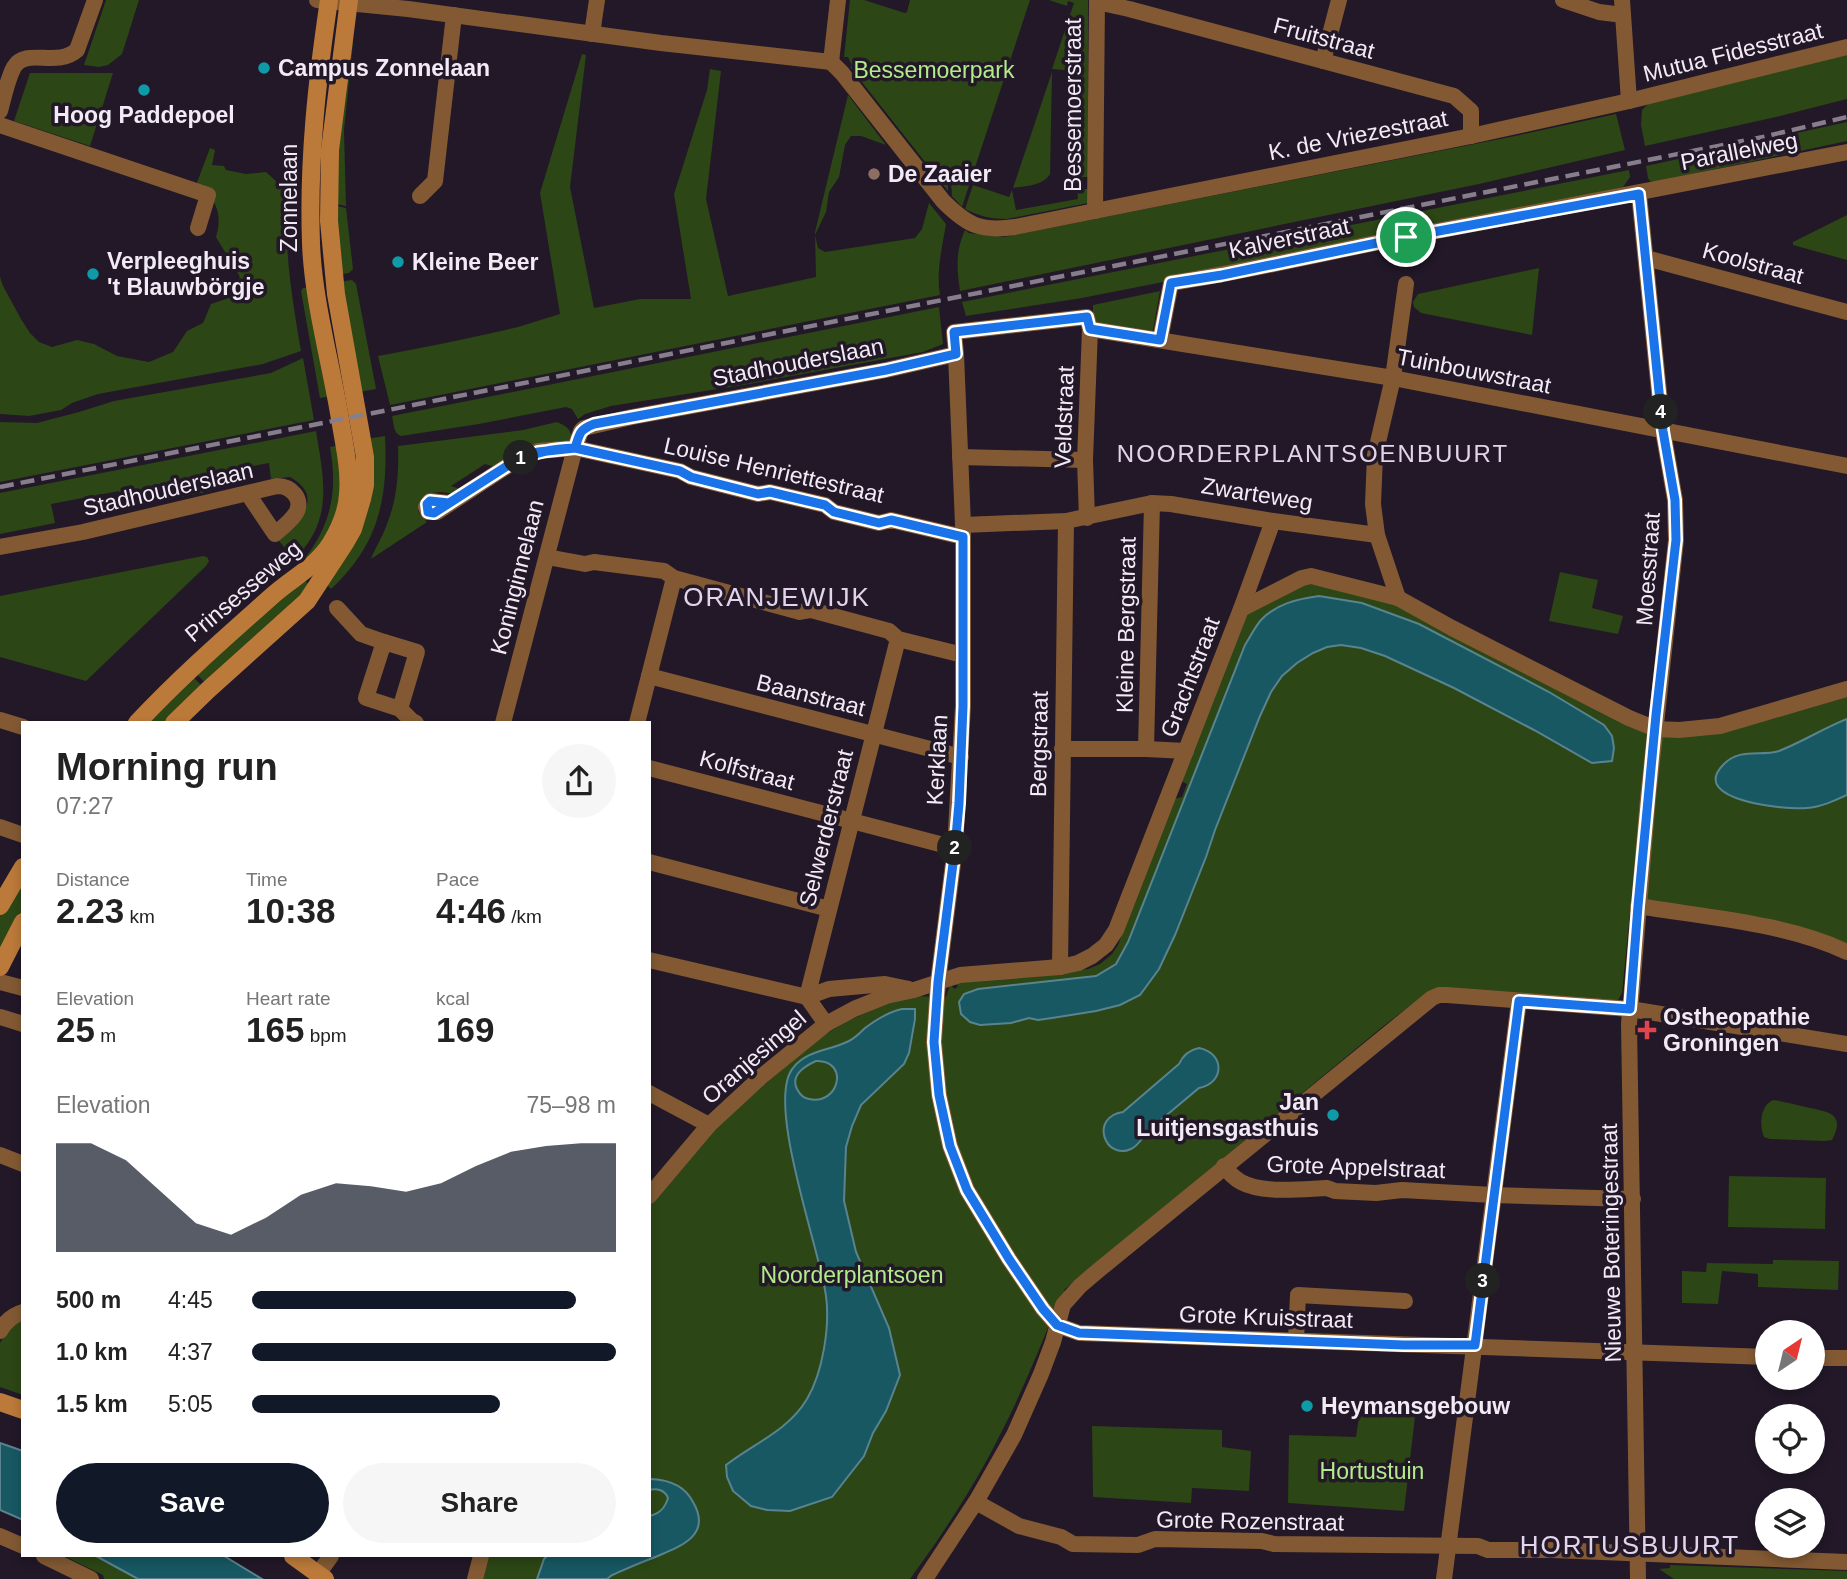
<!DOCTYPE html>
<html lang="en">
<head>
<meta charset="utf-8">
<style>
	body { margin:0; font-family:Arial,sans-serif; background:#f6f6f6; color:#222; height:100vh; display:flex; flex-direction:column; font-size:26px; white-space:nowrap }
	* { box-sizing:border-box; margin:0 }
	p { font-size:23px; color:#767676 }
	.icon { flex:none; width:38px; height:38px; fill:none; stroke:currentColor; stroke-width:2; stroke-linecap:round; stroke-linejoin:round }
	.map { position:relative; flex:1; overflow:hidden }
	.side { position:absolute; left:21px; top:721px; width:630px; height:836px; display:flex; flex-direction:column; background:#fff; border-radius:0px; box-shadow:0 4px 10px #0003 }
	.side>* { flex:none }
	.needle { width:46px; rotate:35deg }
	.tools { position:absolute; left:1755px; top:1320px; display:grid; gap:14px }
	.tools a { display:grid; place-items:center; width:70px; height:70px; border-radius:50%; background:#fff; box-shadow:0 4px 10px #0003; font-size:35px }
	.pin { position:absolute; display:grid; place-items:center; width:60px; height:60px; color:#fff; margin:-30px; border:4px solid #fff; border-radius:50%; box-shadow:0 2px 7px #0007 }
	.km { position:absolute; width:35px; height:35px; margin:-18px; border-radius:50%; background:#222; color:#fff; font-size:19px; line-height:35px; text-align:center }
	.round { display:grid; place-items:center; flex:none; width:74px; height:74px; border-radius:37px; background:#f6f6f6 }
	.headline { display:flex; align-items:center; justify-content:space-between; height:119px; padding:0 35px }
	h1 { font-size:38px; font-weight:700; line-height:52px }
	.metrics { display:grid; grid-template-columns:repeat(3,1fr); gap:10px; height:119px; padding:7px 35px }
	.metrics div { display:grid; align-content:center }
	.metrics b { font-size:35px; font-weight:700 }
	.metrics small { font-size:19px; font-weight:400 }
	.metrics p { font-size:19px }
	.chart { height:196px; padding:14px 35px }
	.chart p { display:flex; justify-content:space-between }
	.chart svg { width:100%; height:126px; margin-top:7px; fill:#111827; opacity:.7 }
	.action { display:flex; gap:14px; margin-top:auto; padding:14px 35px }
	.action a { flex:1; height:80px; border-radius:42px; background:#111827; color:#fff; font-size:28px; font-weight:700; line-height:80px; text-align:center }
	.action a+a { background:#f6f6f6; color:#222 }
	ul { padding:0 35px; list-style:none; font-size:23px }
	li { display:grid; grid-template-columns:112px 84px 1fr; align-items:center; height:52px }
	li i { height:18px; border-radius:9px; background:#111827 }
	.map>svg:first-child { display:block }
	.green { fill:#2c4615 }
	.water { fill:#175863; stroke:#59848f; stroke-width:2; fill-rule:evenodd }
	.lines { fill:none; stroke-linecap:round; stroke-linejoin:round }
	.street { stroke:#825933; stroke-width:16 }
	.secondary { stroke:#bc7a3a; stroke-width:18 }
	.rail { stroke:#877e8c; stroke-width:4.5; stroke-dasharray:14 7; stroke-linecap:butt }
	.route-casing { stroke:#fff; stroke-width:14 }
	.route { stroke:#1a73e8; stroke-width:9 }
	.culture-dot { fill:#0f9aa8; stroke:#221828; stroke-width:2.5 }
	.education-dot { fill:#8d6e63; stroke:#221828; stroke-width:2.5 }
	.health-dot { fill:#e0444e; stroke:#221828; stroke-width:2.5 }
	.labels { text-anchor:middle; stroke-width:7; stroke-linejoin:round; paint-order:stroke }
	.street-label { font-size:23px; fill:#f2ebf6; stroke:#221828 }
	.poi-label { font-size:23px; font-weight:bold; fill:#f2ebf6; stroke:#221828; text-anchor:start }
	.park-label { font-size:23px; fill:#b2eb8a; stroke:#221828 }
	.neighbourhood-label { font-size:24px; letter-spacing:2px; fill:#e2d5eb; stroke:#221828 }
	.quarter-label { font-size:26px; letter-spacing:2px; fill:#e2d5eb; stroke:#221828 }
</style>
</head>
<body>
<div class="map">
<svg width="1847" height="1579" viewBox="0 0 1847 1579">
	<rect width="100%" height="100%" fill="#221828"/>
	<!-- green -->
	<g class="green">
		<polygon points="106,0 139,0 122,54 108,65 99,67 84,65"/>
		<polygon points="850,0 864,0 905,13 907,12 910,0 1030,0 962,207 952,196 951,181 948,178 948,191 850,67 852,66 848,57 844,57"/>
		<polygon points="1049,0 1088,0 1088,177 1073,177 1074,71 1052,69 1074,3 1068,1 1067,6"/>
		<polygon points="347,42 353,42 344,130 346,206 332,203"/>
		<path d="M582,54L586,55L570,187L594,308L640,299H691L674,194L707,90L710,69L721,71L706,199L728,296L816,277L815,232L848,95L886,145L861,136H851L845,145L839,177L829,192L826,212L815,235L818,248L825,252L915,238L922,229L929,203L946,224C942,248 936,272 940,295L390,405L378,356C425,347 472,338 518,327C532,323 546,318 560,314L540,193Z"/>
		<polygon points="1847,54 1847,99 1776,117 1645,146 1641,125 1642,110 1648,104"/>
		<path d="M1052,72L1050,174C1043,186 1025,186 1013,188Z"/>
		<polygon points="30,73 113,73 90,146 14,121"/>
		<path d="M1616,114L1625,150L1479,184L960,291C957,270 955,251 965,230L969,233L1004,237L1515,136Z"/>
		<polygon points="1847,122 1847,141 1655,182 1650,181 1648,178 1646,166"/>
		<path d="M210,148L215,150L212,165L224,166L226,170L246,174L266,172L288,192C283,247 292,297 301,351L263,364L98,394L72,403L61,410L29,416L0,414V277L3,286L21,319L30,333L39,342L52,347L77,340L94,344L117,356L149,362L173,352L187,331L203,323L211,304L226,299L240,277L216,237C223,213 216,198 196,185Z"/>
		<polygon points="1629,170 1630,177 1623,187 1514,213 1082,298 966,316 962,302"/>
		<path d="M973,185L1009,197L1012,190L1016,210L1078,199L1077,189H1088V203L1007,219C991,219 979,216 965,209Z"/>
		<polygon points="332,205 346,208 353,269 349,273 337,275"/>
		<polygon points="1847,215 1847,260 1793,245 1793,242"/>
		<polygon points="1539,268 1532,335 1421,313 1414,307 1413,302 1418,294"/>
		<polygon points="352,280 356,284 376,389 359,392 339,282"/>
		<polygon points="311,287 332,396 320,398 301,291 303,288"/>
		<polygon points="1160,291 1152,335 1093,325 1093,305"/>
		<path d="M939,307L943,344L923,352L749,384L611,406L585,414L578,419L572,409L566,407L479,424L401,436C393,433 394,424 392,416Z"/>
		<polygon points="303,358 314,420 0,482 0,422 37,423 79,412 114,401 271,373"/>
		<path d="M557,422C566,426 570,428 572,438L569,441L495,467L485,464L451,486L463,490L457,494L439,492L428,494C417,506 413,510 427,522L371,559C375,548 383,536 387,524C397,499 399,473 398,446L523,430Z"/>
		<path d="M316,431C324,480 334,521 294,559L279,541C297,522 327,498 290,477L271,479L269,463L209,474L211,491L122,509L119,491L51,504L55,523L0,534V493Z"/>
		<path d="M385,436C388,499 379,544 331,589L324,582L366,439Z"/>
		<path d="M341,445L345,487L327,542L303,561C331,525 338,492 330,447Z"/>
		<polygon points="203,556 207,557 209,561 206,566 86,681 0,657 0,596"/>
		<polygon points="1560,572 1598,580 1592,608 1623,616 1618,634 1549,621"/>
		<polygon points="303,578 312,588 207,685 194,671"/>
		<path d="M1304,583L1382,598L1640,729C1668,755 1810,708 1847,697V946L1654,903L1632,894L1622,993L1617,1002L1443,987L1429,991L1381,1028L1064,1290L1067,1293L1059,1302C1041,1344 1024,1388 1003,1429C977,1482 945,1531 910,1579H482L487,1556H649V1204L693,1151L730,1114L819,1038L848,1021L883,1005L910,996L946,997L950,985L955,989L958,986L955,983L1088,969L1100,964L1112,954L1118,945L1173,799L1182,797L1187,784L1181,781L1241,623L1248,613Z"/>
		<polygon points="190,674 204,688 169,723 143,723"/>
		<polygon points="23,873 23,913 0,955 0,913"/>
		<path d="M1773,1100C1784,1101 1795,1105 1806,1107C1826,1112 1847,1112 1832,1140L1825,1141L1770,1139L1764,1137C1759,1125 1760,1106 1773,1100Z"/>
		<polygon points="1729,1176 1826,1178 1825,1229 1728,1227"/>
		<polygon points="1773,1260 1839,1261 1838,1290 1758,1287 1758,1274 1722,1271 1718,1304 1682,1303 1682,1271 1706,1272 1707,1263 1773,1264"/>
		<polygon points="23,1318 23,1395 0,1387 0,1343 9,1328"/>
		<polygon points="1416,1408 1404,1511 1288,1503 1289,1435 1356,1437 1360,1410"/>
		<polygon points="1092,1426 1222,1430 1222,1447 1251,1451 1249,1491 1192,1488 1191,1503 1093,1497"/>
		<polygon points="64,1556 96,1556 138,1579 104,1579 103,1575"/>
		<polygon points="1670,1565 1847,1571 1847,1579 1674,1579 1659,1569 1670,1568"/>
	</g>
	<!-- water -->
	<g class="water">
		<path d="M1319,596L1362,603L1419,624L1549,692L1604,725L1612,736L1614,748L1612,761L1592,763L1534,730L1454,688L1385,656L1361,648L1341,645L1327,647L1313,653L1297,663L1282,676L1271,692L1260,716L1215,830L1206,857L1175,935L1159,969L1140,995L1120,1005L1096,1011L1052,1018L1038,1020L1029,1018L1011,1023L980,1025L970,1022L961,1014L959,1002L964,994L978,989L1096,976L1116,964L1128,942L1245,645C1250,637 1255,627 1261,620C1276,604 1297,599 1319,596Z"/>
		<path d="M1847,719V795C1834,801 1821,807 1807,808C1787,810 1688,801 1723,765C1740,747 1760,757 1779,751C1802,742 1824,728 1847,719Z"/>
		<path d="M902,1009H915V1019L909,1053L904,1064L861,1105L852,1126L846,1147L844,1201L856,1252L889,1328L900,1375L886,1411L873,1433L864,1456L832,1497L790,1511L767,1510L751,1506L733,1491L727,1477L726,1465C754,1443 788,1431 807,1399C823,1372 830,1326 826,1296C820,1250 765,1102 793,1068C807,1050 829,1051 849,1041C855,1038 860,1033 865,1028C877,1019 888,1012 902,1009ZM816,1061C850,1060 839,1106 809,1099C803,1098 800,1095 797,1089C790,1075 805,1066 816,1061Z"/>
		<path d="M1199,1048C1225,1053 1225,1083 1199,1088L1150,1129C1143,1135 1140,1145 1131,1149C1105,1161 1089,1117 1123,1112L1179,1064C1183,1055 1189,1050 1199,1048Z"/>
		<polygon points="0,1443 23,1451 23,1520 0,1510"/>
		<path d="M652,1479C668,1480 685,1486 693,1502C713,1536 679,1547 653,1558C639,1563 626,1569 612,1575L607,1579H537L544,1559L547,1556H649V1516C660,1514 665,1508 668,1498C665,1490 657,1488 649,1490V1480Z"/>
		<polygon points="96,1556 224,1556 262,1579 138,1579"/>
	</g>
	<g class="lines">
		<!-- street -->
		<g class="street">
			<polyline points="317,0 408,9 661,43 831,62"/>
			<polyline points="1563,0 1599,12 1623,15"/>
			<polyline points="1622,0 1629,101"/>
			<polyline points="1097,2 1129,9 1454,96 1471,111 1471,136"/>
			<polyline points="592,34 597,0"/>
			<polyline points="1323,61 1339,0"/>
			<path d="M831,62L842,73L943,201C967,225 980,232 1015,227L1471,136L1629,101L1847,47"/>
			<polyline points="831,62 838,0"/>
			<path d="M0,111C4,97 7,80 14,67C26,47 57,68 77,50L95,0"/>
			<polyline points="0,125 208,195 198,228"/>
			<polyline points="420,196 435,181 454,15"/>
			<polyline points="1095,211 1097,0"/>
			<polyline points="1646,258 1847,312"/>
			<polyline points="1090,329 1393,378 1847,466"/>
			<path d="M1160,340L1171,283C1248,271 1323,253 1400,238C1549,209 1698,182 1847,152"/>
			<polyline points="960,457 1085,460"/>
			<polyline points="449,503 430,501 426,507 428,512 437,512 515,461 538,451 575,448 680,471 691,477 758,494 770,492 825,505 834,512 879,523 891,520 963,537"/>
			<polyline points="1087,518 1085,460 1090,329 1087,317 954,332 956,354 963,525 963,706 955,848 938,982 934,1042 939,1095 950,1146 967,1190 1009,1259 1043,1309 1057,1325 1079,1333 1768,1357"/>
			<polyline points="963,525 1066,521 1152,503 1171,504 1273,521 1377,535"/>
			<path d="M0,547L83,532L277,486C291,486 304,499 296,513C291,521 282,528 275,534L248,494"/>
			<polyline points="547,557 585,564 594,562 664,571 674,578 800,612 811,610 889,631 898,639 963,655"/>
			<polyline points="1398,598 1377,535 1373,504 1375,455 1393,378 1406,284"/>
			<polyline points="337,608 361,634 384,642"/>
			<polyline points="1241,609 1273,521"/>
			<polyline points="649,676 961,757"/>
			<polyline points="400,709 417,652 384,642 366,698 400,709 412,721 416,723"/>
			<polyline points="0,720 23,727"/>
			<polyline points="503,723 575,448 581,431 584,428 632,417 886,370 956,354"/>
			<polyline points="637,723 674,578"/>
			<polyline points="1062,749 1146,749 1186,751"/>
			<polyline points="1146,749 1152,503"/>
			<polyline points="649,768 955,848"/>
			<polyline points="0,827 23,835"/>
			<polyline points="649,862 829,909"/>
			<path d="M1638,906C1704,917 1787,923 1847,952"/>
			<polyline points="649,960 807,997 829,989 885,984 909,989"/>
			<polyline points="1060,967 1066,521"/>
			<polyline points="0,982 23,988"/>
			<polyline points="0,1017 23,1024"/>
			<polyline points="826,1024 807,997 898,639"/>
			<polyline points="649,1093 709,1125"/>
			<polyline points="0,1155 23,1164"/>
			<path d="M1224,1166C1229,1173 1234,1178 1241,1182C1263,1194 1302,1189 1327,1188L1335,1191L1376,1193L1402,1190L1493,1195L1633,1199"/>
			<polyline points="649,1196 709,1125 762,1076 826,1024 854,1009 886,996 914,990 960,975 1060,967 1078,963 1092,956 1106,945 1116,930 1241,609 1302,578 1311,576 1398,598 1452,628 1629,718 1656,729 1679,730 1720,726 1847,689"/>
			<path d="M0,1331C5,1322 13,1315 23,1312"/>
			<polyline points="1296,1340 1298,1295 1405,1301"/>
			<polyline points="1813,1358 1847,1358"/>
			<polyline points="976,1502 1019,1526 1061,1537 1073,1544 1138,1545 1155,1539 1262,1541 1274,1544 1478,1546 1488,1550 1553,1550 1847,1562"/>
			<polyline points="0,1536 23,1546"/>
			<polyline points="44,1556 91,1579"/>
			<polyline points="318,1574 331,1556"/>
			<polyline points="475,1579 481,1556"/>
			<polyline points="925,1579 977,1500 1014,1435 1041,1374 1053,1342 1063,1305 1080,1286 1100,1269 1432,998 1439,995 1447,995 1630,1009 1847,1044"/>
			<polyline points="1444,1579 1519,1001"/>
			<polyline points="1638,1579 1629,1024 1648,798 1676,540 1675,500 1663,431 1639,194"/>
		</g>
		<!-- secondary -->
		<g class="secondary">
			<path d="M137,723C180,677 226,637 272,596C292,578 317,566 331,543C340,528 347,512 348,494C350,471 345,448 341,425C332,366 313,302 311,243C308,161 317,80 329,0"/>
			<polyline points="174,723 208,690 307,601 345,543 353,529 362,499 365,485 365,457 336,294 329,221 330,150 349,0"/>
			<polyline points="0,906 23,867"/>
			<polyline points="0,967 23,922"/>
			<polyline points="0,1402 23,1410"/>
			<polyline points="293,1556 325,1579"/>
		</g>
		<!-- rail -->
		<polyline class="rail" points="0,487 1658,158 1763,137 1847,117"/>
	</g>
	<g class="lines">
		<defs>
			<path id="route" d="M1406,237L1222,275L1171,283L1160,340L1090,329L1087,317L954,332L956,354L886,370L594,424C579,430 580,433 575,448L538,452L515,461L434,513L428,512L427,504L430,501L449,503L515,461C536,452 552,449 575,448L680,471L691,477L758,494L770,492L825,505L834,512L879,523L891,520L963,537V706L959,803L955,848L938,982L934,1042L939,1095L950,1146L967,1190L1009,1259L1043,1309L1057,1325L1079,1333L1404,1345H1475L1519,1001L1630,1009L1638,906L1656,715L1676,540L1675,500L1663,431L1639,194L1406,237"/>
		</defs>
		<!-- route casing -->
		<use href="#route" class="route-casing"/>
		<!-- route -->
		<use href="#route" class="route"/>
	</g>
	<!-- markers -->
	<g class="culture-dot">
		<circle cx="264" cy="68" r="7"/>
		<circle cx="144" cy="90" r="7"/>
		<circle cx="398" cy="262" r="7"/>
		<circle cx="93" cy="274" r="7"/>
		<circle cx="1333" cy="1115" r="7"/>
		<circle cx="1307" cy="1406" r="7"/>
	</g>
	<circle class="education-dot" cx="874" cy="174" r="7"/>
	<path class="health-dot" d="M1643.5 1019.5h7v7h7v7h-7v7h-7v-7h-7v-7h7z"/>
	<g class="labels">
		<!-- street labels -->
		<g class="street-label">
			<text transform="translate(1324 38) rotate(15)" y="8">Fruitstraat</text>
			<text transform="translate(1733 52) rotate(-14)" y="8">Mutua Fidesstraat</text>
			<text transform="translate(1073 105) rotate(-90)" y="8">Bessemoerstraat</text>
			<text transform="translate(1358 135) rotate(-11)" y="8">K. de Vriezestraat</text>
			<text transform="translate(1739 151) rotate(-11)" y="8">Parallelweg</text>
			<text transform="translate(289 198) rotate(-90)" y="8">Zonnelaan</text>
			<text transform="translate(1289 238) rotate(-12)" y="8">Kalverstraat</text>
			<text transform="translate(1753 263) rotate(15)" y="8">Koolstraat</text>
			<text transform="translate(798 362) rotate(-11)" y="8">Stadhouderslaan</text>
			<text transform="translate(1474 371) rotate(11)" y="8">Tuinbouwstraat</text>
			<text transform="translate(1064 417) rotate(-88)" y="8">Veldstraat</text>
			<text transform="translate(774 470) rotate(13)" y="8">Louise Henriettestraat</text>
			<text transform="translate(168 489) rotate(-13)" y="8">Stadhouderslaan</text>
			<text transform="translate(1257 494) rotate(9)" y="8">Zwarteweg</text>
			<text transform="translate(1648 569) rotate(-86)" y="8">Moesstraat</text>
			<text transform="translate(517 577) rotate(-76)" y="8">Koninginnelaan</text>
			<text transform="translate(243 591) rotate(-40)" y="8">Prinsesseweg</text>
			<text transform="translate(1126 625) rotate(-89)" y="8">Kleine Bergstraat</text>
			<text transform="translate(1190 677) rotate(-69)" y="8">Grachtstraat</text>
			<text transform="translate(811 695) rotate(14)" y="8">Baanstraat</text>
			<text transform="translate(1039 744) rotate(-89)" y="8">Bergstraat</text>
			<text transform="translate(937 760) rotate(-87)" y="8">Kerklaan</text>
			<text transform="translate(747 770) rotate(15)" y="8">Kolfstraat</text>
			<text transform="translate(826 828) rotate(-76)" y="8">Selwerderstraat</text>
			<text transform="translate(754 1057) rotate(-41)" y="8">Oranjesingel</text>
			<text transform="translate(1356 1167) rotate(2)" y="8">Grote Appelstraat</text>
			<text transform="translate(1611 1243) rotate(-91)" y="8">Nieuwe Boteringestraat</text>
			<text transform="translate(1266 1317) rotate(2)" y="8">Grote Kruisstraat</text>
			<text transform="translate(1250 1521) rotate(1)" y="8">Grote Rozenstraat</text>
		</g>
		<!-- poi labels -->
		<g class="poi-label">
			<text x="278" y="76">Campus Zonnelaan</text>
			<text x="144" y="123" text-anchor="middle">Hoog Paddepoel</text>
			<text x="888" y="182">De Zaaier</text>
			<text x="107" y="269">Verpleeghuis<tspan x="107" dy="26">'t Blauwbörgje</tspan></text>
			<text x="412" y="270">Kleine Beer</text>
			<text x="1663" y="1025">Ostheopathie<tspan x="1663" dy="26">Groningen</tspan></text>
			<text x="1319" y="1110" text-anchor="end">Jan<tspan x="1319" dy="26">Luitjensgasthuis</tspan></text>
			<text x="1321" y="1414">Heymansgebouw</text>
		</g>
		<!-- park labels -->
		<g class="park-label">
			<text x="934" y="78">Bessemoerpark</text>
			<text x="852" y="1283">Noorderplantsoen</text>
			<text x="1372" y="1479">Hortustuin</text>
		</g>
		<!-- neighbourhood labels -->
		<g class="neighbourhood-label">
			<text x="1313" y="462">NOORDERPLANTSOENBUURT</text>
		</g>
		<!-- quarter labels -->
		<g class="quarter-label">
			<text x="777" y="606">ORANJEWIJK</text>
			<text x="1630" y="1554">HORTUSBUURT</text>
		</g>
	</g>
</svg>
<div class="tools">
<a><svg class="needle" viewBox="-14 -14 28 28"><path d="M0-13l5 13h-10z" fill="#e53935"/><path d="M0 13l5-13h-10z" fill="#767676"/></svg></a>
<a><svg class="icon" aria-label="locate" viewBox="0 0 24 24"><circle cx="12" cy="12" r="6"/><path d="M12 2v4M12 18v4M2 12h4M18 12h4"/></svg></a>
<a><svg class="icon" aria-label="layers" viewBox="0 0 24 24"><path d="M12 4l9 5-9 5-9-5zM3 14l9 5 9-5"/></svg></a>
</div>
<div class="pin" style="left:1406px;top:237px;background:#1e9e55"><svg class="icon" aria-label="arrive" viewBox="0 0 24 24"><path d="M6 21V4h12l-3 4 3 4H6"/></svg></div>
<b class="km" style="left:521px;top:458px">1</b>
<b class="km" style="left:955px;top:848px">2</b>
<b class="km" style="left:1483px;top:1281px">3</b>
<b class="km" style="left:1661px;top:412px">4</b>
<section class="side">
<div class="headline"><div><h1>Morning run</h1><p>07:27</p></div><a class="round"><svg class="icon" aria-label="share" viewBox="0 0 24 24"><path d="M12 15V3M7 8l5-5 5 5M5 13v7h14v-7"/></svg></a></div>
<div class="metrics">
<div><p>Distance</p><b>2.23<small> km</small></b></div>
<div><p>Time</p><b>10:38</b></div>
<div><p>Pace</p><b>4:46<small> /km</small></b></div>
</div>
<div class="metrics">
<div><p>Elevation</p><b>25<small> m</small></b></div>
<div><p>Heart rate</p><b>165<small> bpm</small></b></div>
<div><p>kcal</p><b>169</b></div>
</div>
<div class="chart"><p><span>Elevation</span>75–98 m</p>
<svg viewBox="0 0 160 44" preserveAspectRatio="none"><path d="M0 44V6L10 6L20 12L30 23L40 34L50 38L60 32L70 24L80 20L90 21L100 23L110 20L120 14L130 9L140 7L150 6L160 6V44z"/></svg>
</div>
<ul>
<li><b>500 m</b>4:45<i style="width:89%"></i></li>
<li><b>1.0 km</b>4:37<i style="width:100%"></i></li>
<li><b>1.5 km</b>5:05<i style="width:68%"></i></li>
</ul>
<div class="action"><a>Save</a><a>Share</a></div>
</section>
</div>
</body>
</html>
